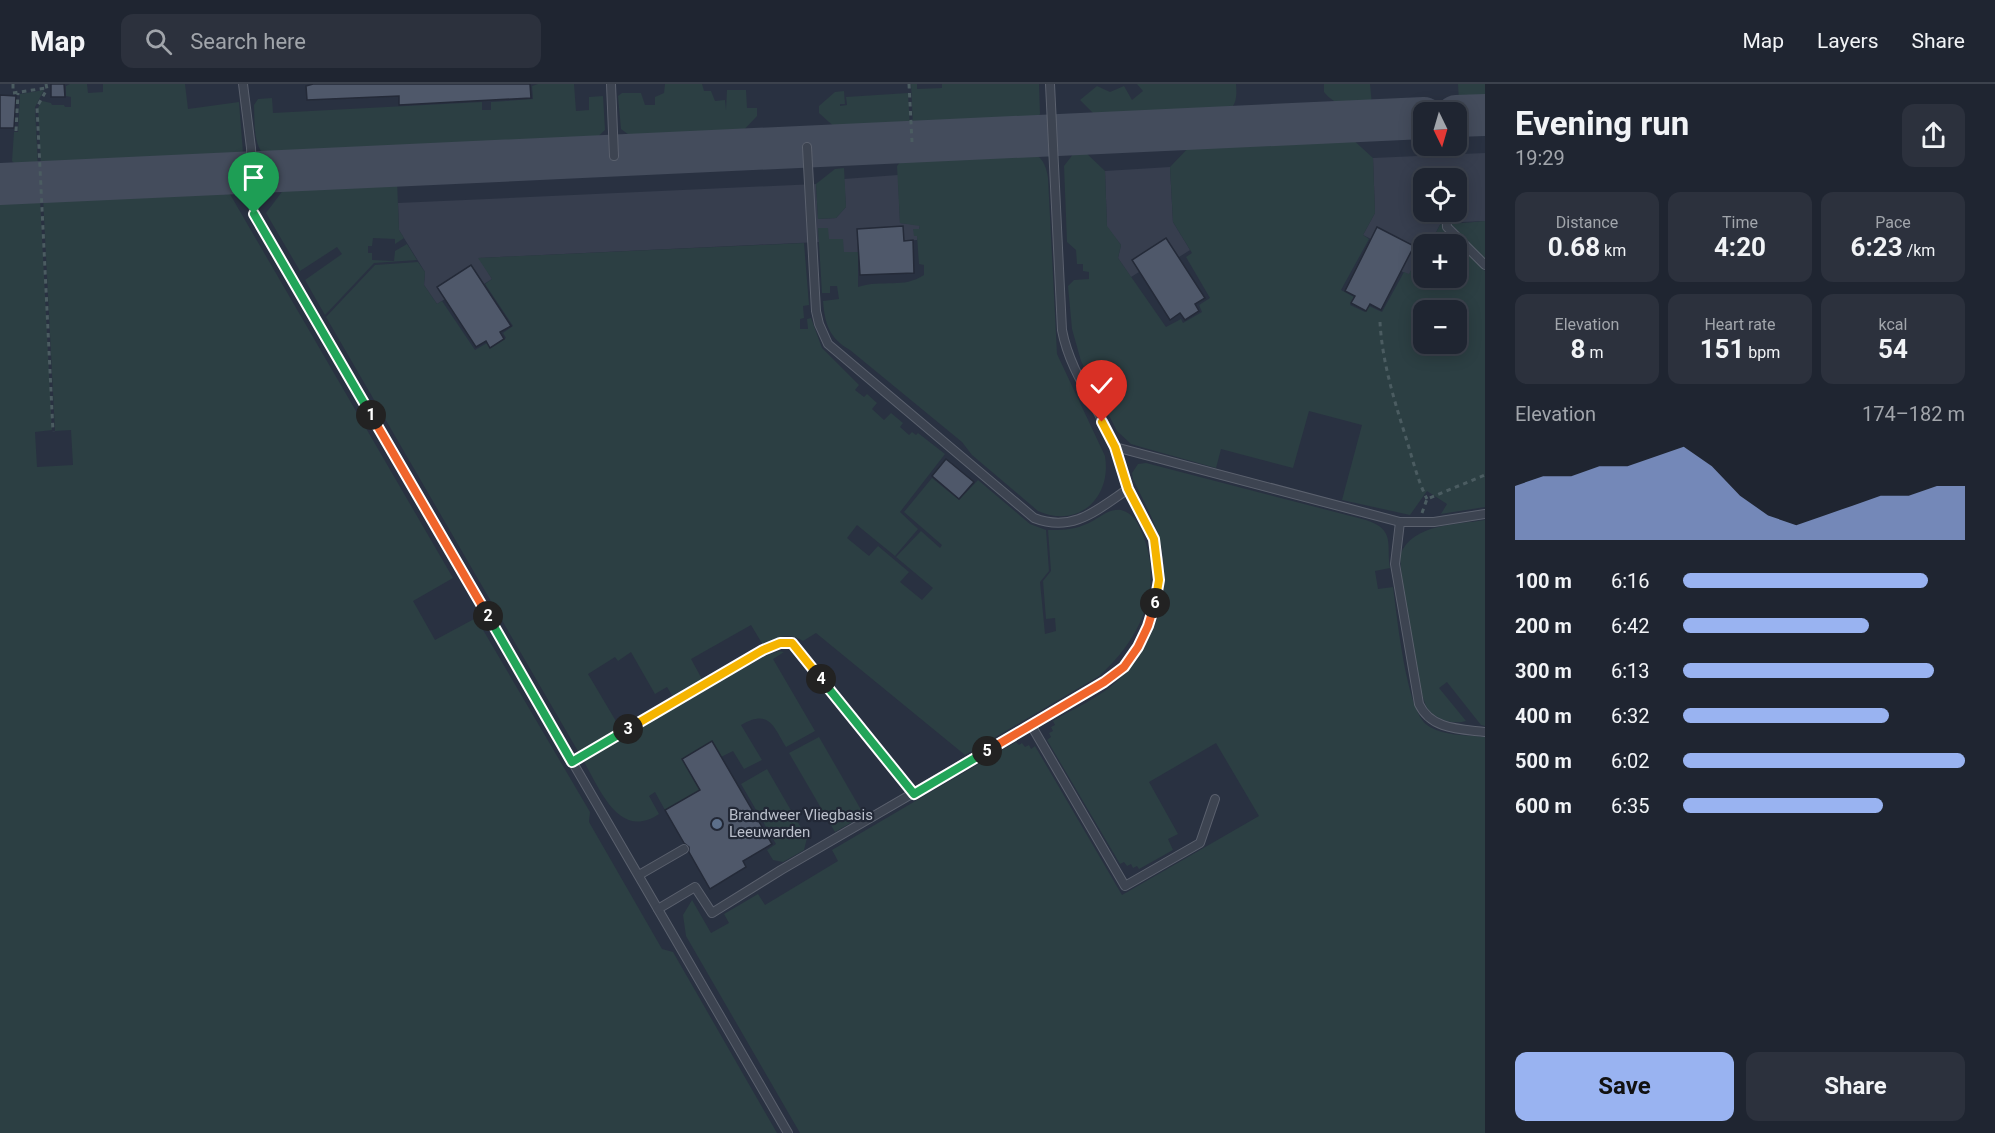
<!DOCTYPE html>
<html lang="en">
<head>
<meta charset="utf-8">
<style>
	body { margin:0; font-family:Roboto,sans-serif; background:#2c313d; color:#f1f3f6; height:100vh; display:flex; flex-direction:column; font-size:22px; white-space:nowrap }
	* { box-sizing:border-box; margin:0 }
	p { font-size:20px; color:#a1a5ab }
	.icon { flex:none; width:33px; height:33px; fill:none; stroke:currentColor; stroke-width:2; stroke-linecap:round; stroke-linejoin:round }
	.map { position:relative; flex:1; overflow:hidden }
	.panel { display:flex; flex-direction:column; background:#1f2531; width:510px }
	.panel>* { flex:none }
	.needle { width:39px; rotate:175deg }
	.fabs { position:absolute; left:1413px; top:18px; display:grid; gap:12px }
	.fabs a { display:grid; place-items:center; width:54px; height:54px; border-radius:12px; background:#1f2531; box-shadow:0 3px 15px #0003,0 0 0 2px #3c424d; font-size:30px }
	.pin { position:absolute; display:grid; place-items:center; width:51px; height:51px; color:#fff; margin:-62px -26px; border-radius:50% 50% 50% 0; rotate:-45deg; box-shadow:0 0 6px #0007 }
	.pin .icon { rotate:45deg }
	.km { position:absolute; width:30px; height:30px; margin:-15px; border-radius:50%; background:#222; color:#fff; font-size:16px; line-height:30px; text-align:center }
	.round { display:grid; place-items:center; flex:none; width:63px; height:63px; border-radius:12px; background:#2c313d }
	.headline { display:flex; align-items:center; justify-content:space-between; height:102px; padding:0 30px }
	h1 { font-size:33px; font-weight:700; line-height:45px }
	.figures { display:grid; grid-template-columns:repeat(3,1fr); gap:9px; height:102px; padding:6px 30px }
	.figures div { display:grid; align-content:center; border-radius:12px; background:#2c313d; text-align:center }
	.figures b { font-size:26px; font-weight:700 }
	.figures small { font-size:16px; font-weight:400 }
	.figures p { font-size:16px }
	.chart { height:168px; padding:12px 30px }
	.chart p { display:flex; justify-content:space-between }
	.chart svg { width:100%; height:108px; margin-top:6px; fill:#99b3f1; opacity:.7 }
	.primary-button { display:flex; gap:12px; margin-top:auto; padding:12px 30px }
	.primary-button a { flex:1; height:69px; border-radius:12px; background:#99b3f1; color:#111; font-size:24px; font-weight:700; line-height:69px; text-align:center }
	.primary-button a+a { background:#2c313d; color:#f1f3f6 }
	ul { padding:0 30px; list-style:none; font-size:20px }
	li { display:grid; grid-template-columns:96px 72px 1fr; align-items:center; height:45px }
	li i { height:15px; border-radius:8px; background:#99b3f1 }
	header { display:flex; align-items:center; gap:36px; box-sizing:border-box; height:84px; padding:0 30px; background:#1f2531; border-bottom:2px solid #3c424d }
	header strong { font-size:28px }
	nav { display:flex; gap:33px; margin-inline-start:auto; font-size:21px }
	.search { width:420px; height:54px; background:#2c313d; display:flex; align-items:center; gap:15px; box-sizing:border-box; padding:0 21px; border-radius:12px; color:#a1a5ab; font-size:22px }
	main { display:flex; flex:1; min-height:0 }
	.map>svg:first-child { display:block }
	.airport { fill:#373e4e; fill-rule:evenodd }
	.green { fill:#2c3f43; fill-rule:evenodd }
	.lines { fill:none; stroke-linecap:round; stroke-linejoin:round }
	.taxiway { stroke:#444c5c; stroke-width:42 }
	.building { fill:#4f586a; stroke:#242a38; stroke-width:1.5 }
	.lane-casing { stroke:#5b616e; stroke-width:10 }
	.path { stroke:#4b5c61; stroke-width:3; stroke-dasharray:4.5 4.5; stroke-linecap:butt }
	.lane { stroke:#3d4451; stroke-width:8 }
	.split-1-casing { stroke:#fff; stroke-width:12 }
	.split-2-casing { stroke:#fff; stroke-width:12 }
	.split-3-casing { stroke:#fff; stroke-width:12 }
	.split-4-casing { stroke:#fff; stroke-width:12 }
	.split-5-casing { stroke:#fff; stroke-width:12 }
	.split-6-casing { stroke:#fff; stroke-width:12 }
	.split-7-casing { stroke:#fff; stroke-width:12 }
	.split-1 { stroke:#22a559; stroke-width:8 }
	.split-2 { stroke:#f0652b; stroke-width:8 }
	.split-3 { stroke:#22a559; stroke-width:8 }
	.split-4 { stroke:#f5b400; stroke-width:8 }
	.split-5 { stroke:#22a559; stroke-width:8 }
	.split-6 { stroke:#f0652b; stroke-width:8 }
	.split-7 { stroke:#f5b400; stroke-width:8 }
	.service-dot { fill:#5c6f8a; stroke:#222836; stroke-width:2 }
	.labels { text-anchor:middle; stroke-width:4.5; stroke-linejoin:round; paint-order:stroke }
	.poi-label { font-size:15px; fill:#babfcb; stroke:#222836; text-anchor:start }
</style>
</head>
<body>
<header>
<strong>Map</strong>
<div class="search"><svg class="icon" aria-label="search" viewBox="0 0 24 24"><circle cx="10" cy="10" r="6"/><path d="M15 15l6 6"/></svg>Search here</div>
<nav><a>Map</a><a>Layers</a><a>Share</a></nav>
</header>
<main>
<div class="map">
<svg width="1485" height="1049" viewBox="0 0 1485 1049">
	<rect width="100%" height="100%" fill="#293141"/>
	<!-- airport -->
	<g class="airport">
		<path d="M1485,69V137L1441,139L1430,160H1424L1409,191L1401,187L1413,162L1378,143L1371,155L1363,151L1375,129L1373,74ZM1424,94H1456V128H1424Z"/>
		<polygon points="1170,83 1173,138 1190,166 1179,173 1166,154 1132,176 1139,188 1131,193 1118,174 1121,161 1107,143 1105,87"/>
		<polygon points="898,91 900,139 920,141 917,156 904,157 903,143 858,145 859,168 843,169 818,145 819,158 479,174 492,195 484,200 471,181 437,203 445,215 437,220 424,201 425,188 399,146 398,119 816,100 818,135 836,134 846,123 844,95"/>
	</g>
	<!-- green -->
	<g class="green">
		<polygon points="70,0 87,0 88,9 103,8 103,0 185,0 188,25 239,18 243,69 234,74 41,84 38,24 42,17 51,19 52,21 64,21 65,23 71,23 71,13 66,12 66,2"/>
		<path d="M538,0H574L576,27L589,26V13L603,12L605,46L592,58L270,74C252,68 255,36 254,21L258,15L272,14L273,29L482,18V26H491V18L533,15L532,2Z"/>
		<polygon points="665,0 702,0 704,7 711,7 715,17 725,16 726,26 727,6 746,6 747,24 757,24 757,32 739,51 636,56 621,45 618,12 622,9 641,9 645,21 655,21 655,13 664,9"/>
		<polygon points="911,0 917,0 917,5 942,4 942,0 1039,0 1040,30 1034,37 913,44"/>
		<path d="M1137,0H1236C1237,13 1237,25 1222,29L1098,34L1080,16L1097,2L1110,8L1124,2L1132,16L1143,7Z"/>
		<path d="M1324,0H1370L1372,21C1352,22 1338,25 1324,8Z"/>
		<polygon points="1458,0 1485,0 1485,16 1459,18"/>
		<polygon points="44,6 35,23 38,84 21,85 12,77 14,48 18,48 20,10"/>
		<polygon points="844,7 845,20 840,20 840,22 847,21 846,13 908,9 910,43 839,47 819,29 819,22 835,8"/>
		<path d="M1349,52L1373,74L1375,129L1363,151L1369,155L1341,206L1354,213L1350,221L1365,228L1369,222L1382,228L1404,188L1409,190L1423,163L1424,194H1456V160H1430L1441,139L1444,147L1485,187V423L1441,430L1447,420L1427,407L1410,431L1342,416L1362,341L1309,327L1293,384L1221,365L1216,384L1141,363L1131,360L1117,347L1081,277L1072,245L1068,202L1074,196L1089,195V188L1083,187V180H1077L1076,166L1067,158L1064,82L1077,65H1082L1105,87L1107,142L1121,161L1118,174L1166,243L1181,235L1183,239L1202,228L1199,221L1210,214L1186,173L1192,169L1173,138L1170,83L1193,59ZM1424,226H1456V260H1424Z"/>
		<path d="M1030,67C1042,73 1046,80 1048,94L1057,270L1105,372C1112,414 1078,445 1038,427L972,371L962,358L850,266C829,254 825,240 823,217L839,215L837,202H830V209H822L818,144H828L829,155H843L844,168H858V203C883,195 903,205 924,191V181L919,180L917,152H914L913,145H919L920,142L900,139L897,82L905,73Z"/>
		<polygon points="844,84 846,123 836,134 818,135 816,100 835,85"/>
		<polygon points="397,96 399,146 404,154 395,160 395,155 373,154 372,162 368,162 368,169 372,169 372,176 394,177 395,167 407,160 417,176 374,179 325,231 305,196 342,170 337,163 300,187 266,129 287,101"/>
		<polygon points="227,105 453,494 413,517 435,556 476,534 590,728 589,738 662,865 673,868 777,1049 0,1049 0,115 40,114 52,346 35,348 37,383 73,381 71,346 55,347 43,113"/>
		<polygon points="1485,137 1485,175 1451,140"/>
		<path d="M804,159L809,221L803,222L804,234L800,235V245H808L807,235L811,234L822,264L859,301L855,306L864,313L867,310L877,319L872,325L884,336L891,329L903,339L900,343L909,351L912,348L916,351L918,349L945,370L900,428L918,445L895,472L857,441L847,454L869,472L878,462L909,488L900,498L922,516L933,504L896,473L921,447L940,464L942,461L904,428L932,394L959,416L978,396L1030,440L1046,446L1049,487L1040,498L1045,550L1056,547L1055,534L1046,535L1043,497L1051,487L1048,446C1060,446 1072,446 1084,441C1097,437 1107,424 1121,426C1133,429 1138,439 1142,449C1165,503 1140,556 1099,592L965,671L816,549L803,557C788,547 777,554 763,561L751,541L691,575L703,597L673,613L667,603L655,610L631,568L618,577L615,573L588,590L620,644L579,669L326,233L375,181L418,178L425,188L424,201L437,220L442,217L475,266L487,259L491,264L506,254L503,249L513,242L485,200L492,195L478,174Z"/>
		<path d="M1146,379L1366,436C1396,446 1386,460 1390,484L1375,487L1378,505L1393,503C1397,531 1406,625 1427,641C1442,652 1466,651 1485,653V1049H800L686,852L683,831L692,816L711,849L729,839L724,830L758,810L765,821L838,777L832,766L1016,658L1019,661L1022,659L1025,663L1029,661L1031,665L1035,662L1122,811L1259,732L1216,659L1149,698L1178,750L1168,755L1173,766L1139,785L1137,782L1133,784L1131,780L1127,782L1124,778L1120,780L1047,656L1051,653L1049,649L1053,647L1051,643L1055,641L1053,637C1073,625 1098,614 1115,599C1155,565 1174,504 1159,453C1153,433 1142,414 1133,395L1132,389L1138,380Z"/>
		<path d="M1485,436V642L1481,641L1447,598L1439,604L1466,637C1454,641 1436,636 1428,625C1417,610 1401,495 1400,471C1413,439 1456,441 1485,436Z"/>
		<path d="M779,567L784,568L773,575L815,647L786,663C773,641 769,625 741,641L762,676L744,685L733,667L721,673L712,658L682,675L700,706L665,726L655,708L649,712L659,730C619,757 600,705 583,676L763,573Z"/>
		<polygon points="819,653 864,731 835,748 789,669"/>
		<polygon points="767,685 807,754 804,766 783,778 773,776 767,766 776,760 741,700"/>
	</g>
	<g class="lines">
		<!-- taxiway -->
		<g class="taxiway">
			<polyline points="1456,32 1485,31"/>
			<polyline points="0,100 1424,34"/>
		</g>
	</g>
	<!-- building -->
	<g class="building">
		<polygon points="51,0 64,0 65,13 51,13"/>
		<polygon points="313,0 530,0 531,14 399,21 399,12 307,16 306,2"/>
		<polygon points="0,11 16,12 14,44 0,44"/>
		<polygon points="903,142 904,157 913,156 914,189 860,191 857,145"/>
		<polygon points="1377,143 1414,162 1381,226 1370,220 1366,227 1351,219 1355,212 1345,207"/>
		<polygon points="1166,154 1205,214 1195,220 1199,227 1185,236 1180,229 1170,236 1132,176"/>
		<polygon points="471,181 511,242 500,248 504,255 490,264 486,257 476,263 437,203"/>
		<polygon points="946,375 974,398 959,415 932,392"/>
		<polygon points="712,657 772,760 743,777 746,783 710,805 689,768 689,763 684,759 665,726 700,706 682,675"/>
	</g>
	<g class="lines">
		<defs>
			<g id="lane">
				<polyline points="243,0 251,64 254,130 788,1049"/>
				<polyline points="611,0 614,72"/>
				<path d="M807,63L816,227L819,240L828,260L1034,434C1073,449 1097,426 1128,405"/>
				<polyline points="1446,128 1447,143 1485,181"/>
				<polyline points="1115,363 1400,438 1434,438 1485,430"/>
				<path d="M1400,438L1395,480L1419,620C1431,646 1461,645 1485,648"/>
				<polyline points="1031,641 1125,802 1200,759 1215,715"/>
				<polyline points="572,678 763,566 780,559 792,559 914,710"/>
				<polyline points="639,791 684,765"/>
				<path d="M658,825L695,803L712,829L781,786L1104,598C1111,593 1120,587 1125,581C1152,547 1168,497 1153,455C1147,438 1136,423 1129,406C1122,392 1121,376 1115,362C1098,322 1070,289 1062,246L1050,0"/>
			</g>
		</defs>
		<!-- lane casing -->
		<use href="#lane" class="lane-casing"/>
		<!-- path -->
		<g class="path">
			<polyline points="13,0 13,9 46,4"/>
			<polyline points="46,0 47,5 37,23 53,348"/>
			<polyline points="909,0 912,58"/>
			<polyline points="16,47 18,9"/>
			<path d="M1380,238C1382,278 1395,319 1407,357C1413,377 1418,397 1427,415"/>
			<polyline points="1422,429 1427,415 1485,391"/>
		</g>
		<!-- lane -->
		<use href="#lane" class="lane"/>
	</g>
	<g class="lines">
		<defs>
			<polyline id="split-1" points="254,130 371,331"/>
			<polyline id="split-2" points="371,331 488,532"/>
			<polyline id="split-3" points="488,532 572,678 628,645"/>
			<polyline id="split-4" points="628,645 763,566 780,559 792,559 821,595"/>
			<polyline id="split-5" points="821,595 914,710 987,667"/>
			<polyline id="split-6" points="987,667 1104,598 1124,583 1138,563 1148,542 1155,519"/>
			<polyline id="split-7" points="1102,338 1115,363 1128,405 1154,455 1159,496 1155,519"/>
		</defs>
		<!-- split-1 casing -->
		<use href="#split-1" class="split-1-casing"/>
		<!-- split-2 casing -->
		<use href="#split-2" class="split-2-casing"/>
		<!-- split-3 casing -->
		<use href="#split-3" class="split-3-casing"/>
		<!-- split-4 casing -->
		<use href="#split-4" class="split-4-casing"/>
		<!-- split-5 casing -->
		<use href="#split-5" class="split-5-casing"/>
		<!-- split-6 casing -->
		<use href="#split-6" class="split-6-casing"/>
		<!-- split-7 casing -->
		<use href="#split-7" class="split-7-casing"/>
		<!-- split-1 -->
		<use href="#split-1" class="split-1"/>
		<!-- split-2 -->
		<use href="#split-2" class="split-2"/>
		<!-- split-3 -->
		<use href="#split-3" class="split-3"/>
		<!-- split-4 -->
		<use href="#split-4" class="split-4"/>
		<!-- split-5 -->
		<use href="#split-5" class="split-5"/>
		<!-- split-6 -->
		<use href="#split-6" class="split-6"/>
		<!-- split-7 -->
		<use href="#split-7" class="split-7"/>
	</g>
	<!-- markers -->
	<circle class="service-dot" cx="717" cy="740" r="6"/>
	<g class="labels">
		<!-- poi labels -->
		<g class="poi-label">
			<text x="729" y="736">Brandweer Vliegbasis<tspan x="729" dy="17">Leeuwarden</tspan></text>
		</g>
	</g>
</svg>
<div class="fabs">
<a><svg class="needle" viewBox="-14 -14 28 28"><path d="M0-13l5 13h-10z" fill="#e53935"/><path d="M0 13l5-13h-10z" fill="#a1a5ab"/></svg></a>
<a><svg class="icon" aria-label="locate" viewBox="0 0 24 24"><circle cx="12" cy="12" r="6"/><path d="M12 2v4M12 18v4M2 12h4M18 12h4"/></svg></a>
<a>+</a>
<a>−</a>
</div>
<div class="pin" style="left:254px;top:130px;background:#1e9e55"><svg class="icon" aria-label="arrive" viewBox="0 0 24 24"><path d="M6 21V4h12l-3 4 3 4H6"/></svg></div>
<div class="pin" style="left:1102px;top:338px;background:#d93025"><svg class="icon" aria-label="check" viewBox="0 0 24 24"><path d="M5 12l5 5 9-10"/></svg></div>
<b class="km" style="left:371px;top:331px">1</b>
<b class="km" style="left:488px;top:532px">2</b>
<b class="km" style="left:628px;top:645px">3</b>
<b class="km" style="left:821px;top:595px">4</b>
<b class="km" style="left:987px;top:667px">5</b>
<b class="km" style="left:1155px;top:519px">6</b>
</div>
<section class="panel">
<div class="headline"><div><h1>Evening run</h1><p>19:29</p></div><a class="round"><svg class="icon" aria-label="share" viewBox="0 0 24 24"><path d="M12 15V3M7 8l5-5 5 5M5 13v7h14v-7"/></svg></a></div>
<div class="figures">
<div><p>Distance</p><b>0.68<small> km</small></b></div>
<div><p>Time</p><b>4:20</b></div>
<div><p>Pace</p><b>6:23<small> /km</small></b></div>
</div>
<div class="figures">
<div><p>Elevation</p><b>8<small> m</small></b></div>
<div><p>Heart rate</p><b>151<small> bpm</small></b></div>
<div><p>kcal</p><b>54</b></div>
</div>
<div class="chart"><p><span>Elevation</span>174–182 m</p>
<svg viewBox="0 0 160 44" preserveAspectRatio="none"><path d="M0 44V22L10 18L20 18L30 14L40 14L50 10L60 6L70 14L80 26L90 34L100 38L110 34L120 30L130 26L140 26L150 22L160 22V44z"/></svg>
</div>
<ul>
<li><b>100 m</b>6:16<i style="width:87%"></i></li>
<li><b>200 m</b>6:42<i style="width:66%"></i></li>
<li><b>300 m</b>6:13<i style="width:89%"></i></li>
<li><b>400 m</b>6:32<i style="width:73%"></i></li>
<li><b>500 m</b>6:02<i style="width:100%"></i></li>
<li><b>600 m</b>6:35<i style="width:71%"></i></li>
</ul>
<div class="primary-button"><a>Save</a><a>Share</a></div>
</section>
</main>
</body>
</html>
